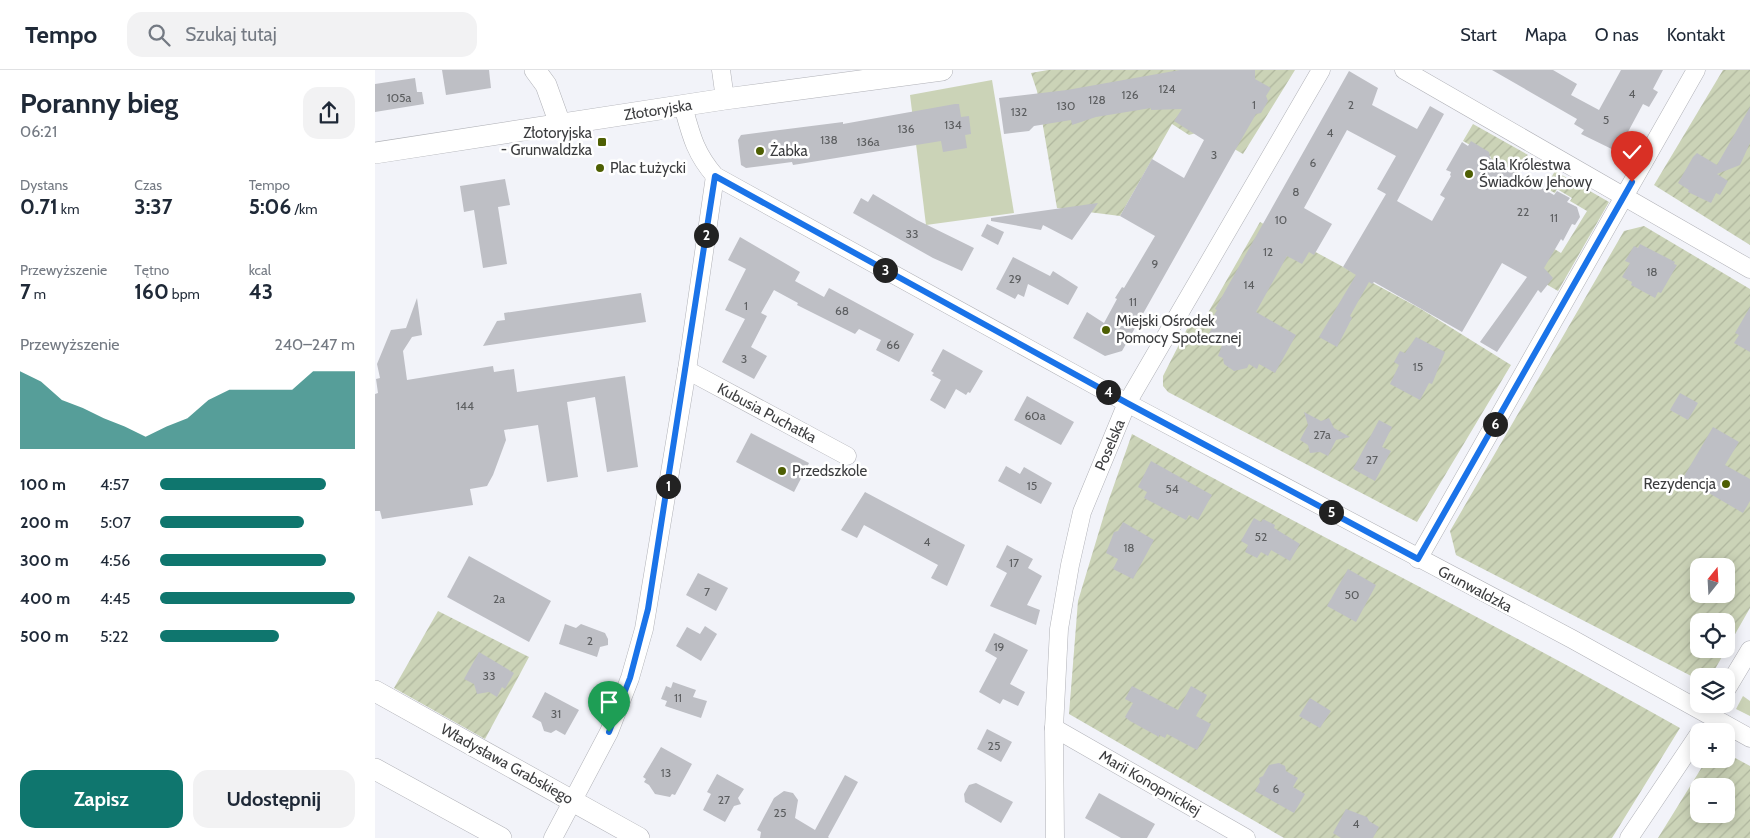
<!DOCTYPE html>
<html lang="pl">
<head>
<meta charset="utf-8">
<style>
	body { margin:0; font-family:Cabin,sans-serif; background:#f2f2f3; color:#1f2937; height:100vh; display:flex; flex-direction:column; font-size:19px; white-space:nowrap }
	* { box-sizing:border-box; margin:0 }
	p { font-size:16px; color:#747a83 }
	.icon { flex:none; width:28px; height:28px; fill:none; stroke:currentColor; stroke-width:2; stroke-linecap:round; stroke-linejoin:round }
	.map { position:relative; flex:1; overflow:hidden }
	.sheet { display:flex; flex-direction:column; background:#fff; width:375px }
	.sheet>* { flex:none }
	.needle { width:32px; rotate:18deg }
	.buttons { position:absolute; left:1315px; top:488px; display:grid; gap:10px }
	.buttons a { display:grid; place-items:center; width:45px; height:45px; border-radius:10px; background:#fff; box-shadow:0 2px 12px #0003; font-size:25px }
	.pin { position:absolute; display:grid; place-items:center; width:42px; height:42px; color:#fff; margin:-51px -21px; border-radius:50% 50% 50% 0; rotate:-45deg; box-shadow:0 0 5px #0007 }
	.pin .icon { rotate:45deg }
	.km { position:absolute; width:25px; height:25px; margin:-12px; border-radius:50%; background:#222; color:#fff; font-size:14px; line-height:25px; text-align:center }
	.round { display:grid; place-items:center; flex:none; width:52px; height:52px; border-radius:15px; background:#f2f2f3 }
	.headline { display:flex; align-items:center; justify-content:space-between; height:85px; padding:0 20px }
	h1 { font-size:28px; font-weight:700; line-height:38px }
	.metrics { display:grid; grid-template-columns:repeat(3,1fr); gap:8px; height:85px; padding:5px 20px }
	.metrics div { display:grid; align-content:center }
	.metrics b { font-size:21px; font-weight:700 }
	.metrics small { font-size:14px; font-weight:400 }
	.metrics p { font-size:14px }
	.chart { height:140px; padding:10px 20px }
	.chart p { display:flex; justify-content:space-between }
	.chart svg { width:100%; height:90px; margin-top:5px; fill:#0f766e; opacity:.7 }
	.action { display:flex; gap:10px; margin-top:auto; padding:10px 20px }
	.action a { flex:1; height:58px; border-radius:15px; background:#0f766e; color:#fff; font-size:20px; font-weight:700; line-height:58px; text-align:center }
	.action a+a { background:#f2f2f3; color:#1f2937 }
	ul { padding:0 20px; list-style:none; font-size:16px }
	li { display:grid; grid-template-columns:80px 60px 1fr; align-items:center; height:38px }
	li i { height:12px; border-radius:6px; background:#0f766e }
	header { display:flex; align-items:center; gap:30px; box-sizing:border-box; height:70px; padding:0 25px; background:#fff; border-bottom:1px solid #e0e1e3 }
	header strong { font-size:24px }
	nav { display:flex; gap:28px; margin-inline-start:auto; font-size:18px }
	.search { width:350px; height:45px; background:#f2f2f3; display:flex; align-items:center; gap:12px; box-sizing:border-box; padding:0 18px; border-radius:15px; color:#747a83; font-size:19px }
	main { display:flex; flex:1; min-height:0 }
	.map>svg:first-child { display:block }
	.grass { fill:#cbd3b7 }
	.garden { fill:url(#garden-furrows); fill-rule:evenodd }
	.building { fill:#bebfc5 }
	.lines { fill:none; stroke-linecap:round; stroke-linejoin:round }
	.minor-casing { stroke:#b0b1b7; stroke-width:19 }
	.tertiary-casing { stroke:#b0b1b7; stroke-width:22 }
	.minor { stroke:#fff; stroke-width:18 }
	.tertiary { stroke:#fff; stroke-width:21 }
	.route-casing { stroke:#fff; stroke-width:10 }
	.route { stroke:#1a73e8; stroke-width:6 }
	.poi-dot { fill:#4e5f03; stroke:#fff; stroke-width:2 }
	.labels { text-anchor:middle; stroke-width:5; stroke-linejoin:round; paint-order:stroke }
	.number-label { font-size:12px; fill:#5c5e60 }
	.street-label { font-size:15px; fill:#3c3d3f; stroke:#fff }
	.poi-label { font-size:15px; fill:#3c3d3f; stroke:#fff; text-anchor:start }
</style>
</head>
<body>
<header>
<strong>Tempo</strong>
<div class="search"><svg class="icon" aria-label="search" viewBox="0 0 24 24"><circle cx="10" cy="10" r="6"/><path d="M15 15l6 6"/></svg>Szukaj tutaj</div>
<nav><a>Start</a><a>Mapa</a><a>O nas</a><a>Kontakt</a></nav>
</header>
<main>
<section class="sheet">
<div class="headline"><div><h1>Poranny bieg</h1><p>06:21</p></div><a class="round"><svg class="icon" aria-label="share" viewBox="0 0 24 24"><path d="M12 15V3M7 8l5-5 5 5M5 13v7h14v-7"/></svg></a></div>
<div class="metrics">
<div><p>Dystans</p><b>0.71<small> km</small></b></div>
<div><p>Czas</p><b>3:37</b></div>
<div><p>Tempo</p><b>5:06<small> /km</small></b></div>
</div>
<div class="metrics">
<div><p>Przewyższenie</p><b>7<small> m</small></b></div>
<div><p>Tętno</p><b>160<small> bpm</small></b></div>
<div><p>kcal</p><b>43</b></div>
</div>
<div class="chart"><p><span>Przewyższenie</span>240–247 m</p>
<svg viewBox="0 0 160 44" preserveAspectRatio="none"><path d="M0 44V6L10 11L20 20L30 24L40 29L50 33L60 38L70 33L80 29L90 20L100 15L110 15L120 15L130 15L140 6L150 6L160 6V44z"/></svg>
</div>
<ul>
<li><b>100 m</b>4:57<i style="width:85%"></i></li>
<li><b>200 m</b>5:07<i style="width:74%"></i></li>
<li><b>300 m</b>4:56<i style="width:85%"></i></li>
<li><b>400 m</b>4:45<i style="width:100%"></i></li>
<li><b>500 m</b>5:22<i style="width:61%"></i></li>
</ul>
<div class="action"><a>Zapisz</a><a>Udostępnij</a></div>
</section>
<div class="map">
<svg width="1375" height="768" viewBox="0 0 1375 768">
	<defs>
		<pattern id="garden-furrows" width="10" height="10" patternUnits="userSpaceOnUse" patternTransform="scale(1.25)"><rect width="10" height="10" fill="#cbd3b7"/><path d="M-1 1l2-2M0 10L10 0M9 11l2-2" fill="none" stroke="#afb69e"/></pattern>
	</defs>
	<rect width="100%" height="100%" fill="#f2f3f9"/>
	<!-- grass -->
	<g class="grass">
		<polygon points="617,10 639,143 551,155 535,25"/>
		<polygon points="1368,626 1375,631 1375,646 1361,639"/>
	</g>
	<!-- garden -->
	<g class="garden">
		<polygon points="673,0 920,0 868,84 828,61 814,65 797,54 745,146 682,138 662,21 656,3"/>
		<polygon points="1348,0 1375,0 1375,175 1279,115"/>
		<polygon points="1098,54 1153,85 1095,187 1088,135 1116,87 1088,71"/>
		<polygon points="1180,101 1234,132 1183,221 1129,190 1147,159 1186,183 1212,141 1195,131 1197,128 1182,119 1180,123 1170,118"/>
		<polygon points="885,152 1046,239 1136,295 1042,452 793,322 788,316 788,306 816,251 830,248"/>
		<path d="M1269,156L1375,219V538L1336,606H1324V610L1081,485L1075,461L1249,161ZM1324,496H1351V524H1324ZM1324,551H1351V579H1324Z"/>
		<path d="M757,364C939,464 1124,555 1305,658L1237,768H909L694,644L703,531L732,435Z"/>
		<polygon points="63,541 154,587 110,669 19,618"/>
		<path d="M1351,683L1375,696V768H1283L1332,689H1351ZM1324,716H1351V744H1324Z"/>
	</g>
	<!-- building -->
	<g class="building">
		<polygon points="67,0 114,0 116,18 71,25"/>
		<polygon points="805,0 880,0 880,9 896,18 891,26 893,31 886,43 881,44 858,84 747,281 730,286 698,268 712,242 729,253 742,229 740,228 747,217 749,218 780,166 745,146 777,89 809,108 829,70 799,51 807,39 776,40 776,38 721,47 697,55 696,50 659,56 654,61 629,64 624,28 692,20"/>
		<polygon points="1117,0 1178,0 1202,14 1196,25 1224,40 1246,0 1288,0 1278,19 1283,22 1274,37 1268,34 1247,73 1249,85 1206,64 1209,60 1199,54 1202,49"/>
		<polygon points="974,1 1003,18 997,35 1042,59 1055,36 1069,44 1022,131 1057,151 1070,128 1065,125 1076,106 1075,105 1076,102 1071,100 1087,72 1093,76 1096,71 1114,82 1115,88 1179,125 1182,121 1195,128 1192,132 1202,137 1205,147 1200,155 1197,154 1188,171 1186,169 1169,198 1178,208 1166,223 1163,220 1122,282 1105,272 1152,207 1127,193 1087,262 999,212 997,214 994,212 975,246 977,248 962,277 944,267 981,205 968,197 1011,124 1002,119 1021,86 972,60 929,138 957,154 939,185 934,182 927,194 912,186 881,242 921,265 900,303 884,294 882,299 874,294 872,298 859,301 849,294 848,288 843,286 848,273 833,265 841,251 837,249 842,240 840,239"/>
		<polygon points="40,8 42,22 47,22 49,34 0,42 0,14"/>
		<polygon points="580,34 584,34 586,47 594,46 596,64 590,65 592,78 568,82 566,71 418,95 417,92 371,98 366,95 363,70 366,65 468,52 468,54"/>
		<polygon points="1375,37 1375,73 1365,95 1342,104 1353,111 1345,125 1341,123 1336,133 1313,122 1314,120 1303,113 1318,87 1322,83 1342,95"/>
		<polygon points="130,109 135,135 123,137 132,194 108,198 99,140 89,142 85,116"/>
		<polygon points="498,124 542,150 599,178 587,201 558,188 478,143 486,128 493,132"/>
		<polygon points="723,133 697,170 668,155 666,160 616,151 616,148"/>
		<polygon points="612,154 629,162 623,175 606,166"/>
		<polygon points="365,167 425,202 420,211 449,227 454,218 539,264 524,292 501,280 506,270 484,259 480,264 422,235 423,233 399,220 386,243 392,246 376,277 392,286 379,309 347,292 370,249 350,240 371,199 353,190"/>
		<polygon points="1265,174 1300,192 1299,194 1302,195 1286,223 1283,222 1280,228 1256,215 1257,212 1247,207 1255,193 1250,191 1259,176 1263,178"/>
		<polygon points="638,187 675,206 678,201 703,217 693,235 653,214 649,227 643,224 640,229 621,219"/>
		<polygon points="266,223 271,252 108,276 122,251 130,250 129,243"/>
		<polygon points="42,228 47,265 37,267 28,281 32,310 118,296 119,302 139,299 142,322 250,306 263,397 232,402 220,327 192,332 203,407 172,412 163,355 129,360 131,370 118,405 112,416 95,419 98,435 7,449 5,441 0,441 0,324 3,323 1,309 5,308 2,294 16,260 31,258"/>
		<polygon points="1375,237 1375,282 1359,273 1364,265 1360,263"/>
		<polygon points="1041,267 1070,282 1057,314 1054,313 1045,330 1015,314 1024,295 1019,292 1025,281 1030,283"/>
		<polygon points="568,279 608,301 595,323 593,322 591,325 581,319 570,339 555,330 566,310 557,305 559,303 556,301"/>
		<polygon points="1305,323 1323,333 1313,350 1295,340"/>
		<polygon points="652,326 699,352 686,375 639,350"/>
		<polygon points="929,342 946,351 954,348 959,358 975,367 961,370 953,386 945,382 935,383 933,375 925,370 933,355"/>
		<polygon points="1004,350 1017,357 1007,377 1016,381 1000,411 978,399"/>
		<polygon points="1338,357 1364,372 1350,395 1375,409 1375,431 1368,443 1308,408"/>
		<polygon points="376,363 434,393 419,422 361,392"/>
		<polygon points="776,391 837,425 823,450 814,445 811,450 769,428 772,422 763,417"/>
		<polygon points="631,396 645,404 649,397 677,413 666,434 623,411"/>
		<polygon points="490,422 590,475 572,516 556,508 563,495 489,455 482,468 466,460"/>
		<polygon points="879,448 886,452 888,449 900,455 899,458 925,474 915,491 896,480 893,486 886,482 882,488 870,482 873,475 866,471"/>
		<polygon points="748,452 779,470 758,509 738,499 743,489 731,483 739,462 743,461"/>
		<polygon points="632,475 658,489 653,498 667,506 652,535 665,540 661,555 615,536 632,503 621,497"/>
		<polygon points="94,486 176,531 154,572 72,527"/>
		<polygon points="973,499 1001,515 981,552 952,536"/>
		<polygon points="323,503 353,518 341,541 311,525"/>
		<polygon points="190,554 201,558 206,554 230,563 233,569 233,575 225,577 222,587 184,574"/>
		<polygon points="330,556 342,564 326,591 301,576 312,557 325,564"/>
		<polygon points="619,563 653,580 635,614 650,622 643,636 628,629 625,634 604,622 622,588 610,581"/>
		<polygon points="104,582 139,603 130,619 127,617 122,627 114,622 102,624 99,614 89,609"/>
		<polygon points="298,612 321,620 318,627 332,631 326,648 290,636 292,631 286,629 291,616 296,618"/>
		<polygon points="757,616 803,640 816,616 832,625 821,646 836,654 822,680 792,664 790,668 784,665 784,667 755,651 750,647 758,633 750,629"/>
		<polygon points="170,622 204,640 190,665 181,660 176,663 169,661 166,652 157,647"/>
		<polygon points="935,628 956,641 945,658 924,646"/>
		<polygon points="612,659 637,672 626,692 602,679"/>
		<polygon points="286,677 317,694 300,725 297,724 295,727 280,724 274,715 269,712 271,709 268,707"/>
		<polygon points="904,693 910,696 911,701 923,708 918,717 930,724 919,743 880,721 885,712 884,708 888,706 894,695"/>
		<polygon points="342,704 369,719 363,728 366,734 359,736 350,752 328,740 336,724 332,722"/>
		<polygon points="470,705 483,712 453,767 454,768 385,768 386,762 382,760 399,728 409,721 418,723 423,730 420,748 440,760"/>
		<polygon points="601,713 638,732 626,753 590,732 589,724 594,715"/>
		<polygon points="724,723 780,754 772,768 746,768 710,748"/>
		<polygon points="971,739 992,747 994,751 1004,757 998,768 966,768 958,763"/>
	</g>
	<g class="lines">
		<defs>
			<g id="minor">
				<polyline points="346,0 350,29"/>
				<polyline points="1029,0 1375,199"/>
				<path d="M308,36C316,65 320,83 340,106L752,333L1197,569L1375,668"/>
				<polyline points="312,300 472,386"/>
				<polyline points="1043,489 1321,0"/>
				<polyline points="1351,620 1375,580"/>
				<polyline points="679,658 871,768"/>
				<polyline points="178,768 234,662 255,608 269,559 312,300 340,106"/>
				<polyline points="680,768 679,658 684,559 695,495 707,442 752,333 946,0"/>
				<polyline points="1254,768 1324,664"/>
			</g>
			<g id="tertiary">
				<polyline points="160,0 171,15 185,54"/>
				<polyline points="0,83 350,29 567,0"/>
				<polyline points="0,621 264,768"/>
				<polyline points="0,699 126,768"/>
			</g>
		</defs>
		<!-- minor casing -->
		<use href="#minor" class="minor-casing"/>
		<!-- tertiary casing -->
		<use href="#tertiary" class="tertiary-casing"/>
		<!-- minor -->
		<use href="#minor" class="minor"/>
		<!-- tertiary -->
		<use href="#tertiary" class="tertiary"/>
	</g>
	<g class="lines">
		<defs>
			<polyline id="route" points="234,662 255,608 273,539 340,106 752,333 1043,489 1257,112"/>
		</defs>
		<!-- route casing -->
		<use href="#route" class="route-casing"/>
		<!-- route -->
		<use href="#route" class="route"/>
	</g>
	<!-- markers -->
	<g class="poi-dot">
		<rect x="222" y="67" width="10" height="10" rx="2.5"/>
		<circle cx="385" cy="81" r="5"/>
		<circle cx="225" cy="98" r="5"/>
		<circle cx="1094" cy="104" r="5"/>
		<circle cx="731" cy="260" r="5"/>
		<circle cx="407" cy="401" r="5"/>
		<circle cx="1351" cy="414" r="5"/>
	</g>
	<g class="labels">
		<!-- number labels -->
		<g class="number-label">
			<text x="792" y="23">124</text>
			<text x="1257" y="28">4</text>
			<text x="755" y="29">126</text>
			<text x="24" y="32">105a</text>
			<text x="722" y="34">128</text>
			<text x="879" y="39">1</text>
			<text x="976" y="39">2</text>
			<text x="691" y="40">130</text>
			<text x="644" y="46">132</text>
			<text x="1231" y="54">5</text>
			<text x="578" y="59">134</text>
			<text x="531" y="63">136</text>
			<text x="955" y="67">4</text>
			<text x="454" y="74">138</text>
			<text x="493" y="76">136a</text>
			<text x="839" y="89">3</text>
			<text x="938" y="97">6</text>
			<text x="921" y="126">8</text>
			<text x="1148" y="146">22</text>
			<text x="1179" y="152">11</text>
			<text x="906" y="154">10</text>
			<text x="537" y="168">33</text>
			<text x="893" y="186">12</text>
			<text x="780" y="198">9</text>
			<text x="1277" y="206">18</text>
			<text x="640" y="213">29</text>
			<text x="874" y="219">14</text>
			<text x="758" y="236">11</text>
			<text x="371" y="240">1</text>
			<text x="467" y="245">68</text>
			<text x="518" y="279">66</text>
			<text x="369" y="293">3</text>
			<text x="1043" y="301">15</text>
			<text x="90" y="340">144</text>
			<text x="660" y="350">60a</text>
			<text x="947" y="369">27a</text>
			<text x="997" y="394">27</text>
			<text x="657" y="420">15</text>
			<text x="797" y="423">54</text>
			<text x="886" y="471">52</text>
			<text x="552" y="476">4</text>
			<text x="754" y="482">18</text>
			<text x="639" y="497">17</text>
			<text x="332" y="526">7</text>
			<text x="977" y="529">50</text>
			<text x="124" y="533">2a</text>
			<text x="215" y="575">2</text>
			<text x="624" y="581">19</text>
			<text x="114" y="610">33</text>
			<text x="303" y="632">11</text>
			<text x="181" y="648">31</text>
			<text x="619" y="680">25</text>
			<text x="291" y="707">13</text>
			<text x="901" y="723">6</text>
			<text x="349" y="734">27</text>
			<text x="405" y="747">25</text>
			<text x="981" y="758">4</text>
		</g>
		<!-- street labels -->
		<g class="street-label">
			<text transform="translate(283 40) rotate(-9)" y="5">Złotoryjska</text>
			<text transform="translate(392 343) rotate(28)" y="5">Kubusia Puchatka</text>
			<text transform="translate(735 375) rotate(-67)" y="5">Poselska</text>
			<text transform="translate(1100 519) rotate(28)" y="5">Grunwaldzka</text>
			<text transform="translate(132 694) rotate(29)" y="5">Władysława Grabskiego</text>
			<text transform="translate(775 713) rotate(30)" y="5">Marii Konopnickiej</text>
		</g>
		<!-- poi labels -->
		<g class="poi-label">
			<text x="217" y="68" text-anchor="end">Złotoryjska<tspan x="217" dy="17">- Grunwaldzka</tspan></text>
			<text x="395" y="86">Żabka</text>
			<text x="1104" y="100">Sala Królestwa<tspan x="1104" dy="17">Świadków Jehowy</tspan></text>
			<text x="235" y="103">Plac Łużycki</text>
			<text x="741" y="256">Miejski Ośrodek<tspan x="741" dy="17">Pomocy Społecznej</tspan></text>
			<text x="417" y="406">Przedszkole</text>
			<text x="1341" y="419" text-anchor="end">Rezydencja</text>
		</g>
	</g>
</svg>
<div class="buttons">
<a><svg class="needle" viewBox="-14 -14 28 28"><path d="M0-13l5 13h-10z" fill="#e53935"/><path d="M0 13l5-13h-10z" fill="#747a83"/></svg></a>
<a><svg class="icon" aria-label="locate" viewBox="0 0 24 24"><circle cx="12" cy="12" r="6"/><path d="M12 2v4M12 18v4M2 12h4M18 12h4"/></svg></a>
<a><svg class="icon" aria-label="layers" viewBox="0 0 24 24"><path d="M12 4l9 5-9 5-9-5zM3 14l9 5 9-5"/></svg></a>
<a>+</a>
<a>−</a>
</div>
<div class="pin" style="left:234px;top:662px;background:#1e9e55"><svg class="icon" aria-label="arrive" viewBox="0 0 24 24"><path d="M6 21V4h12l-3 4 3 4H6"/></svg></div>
<div class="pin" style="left:1257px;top:112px;background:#d93025"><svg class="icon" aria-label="check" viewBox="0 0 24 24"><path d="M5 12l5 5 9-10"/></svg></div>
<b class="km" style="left:293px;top:416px">1</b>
<b class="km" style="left:331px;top:165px">2</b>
<b class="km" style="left:510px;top:200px">3</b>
<b class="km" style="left:733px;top:322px">4</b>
<b class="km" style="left:956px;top:442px">5</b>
<b class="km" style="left:1120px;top:354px">6</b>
</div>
</main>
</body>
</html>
